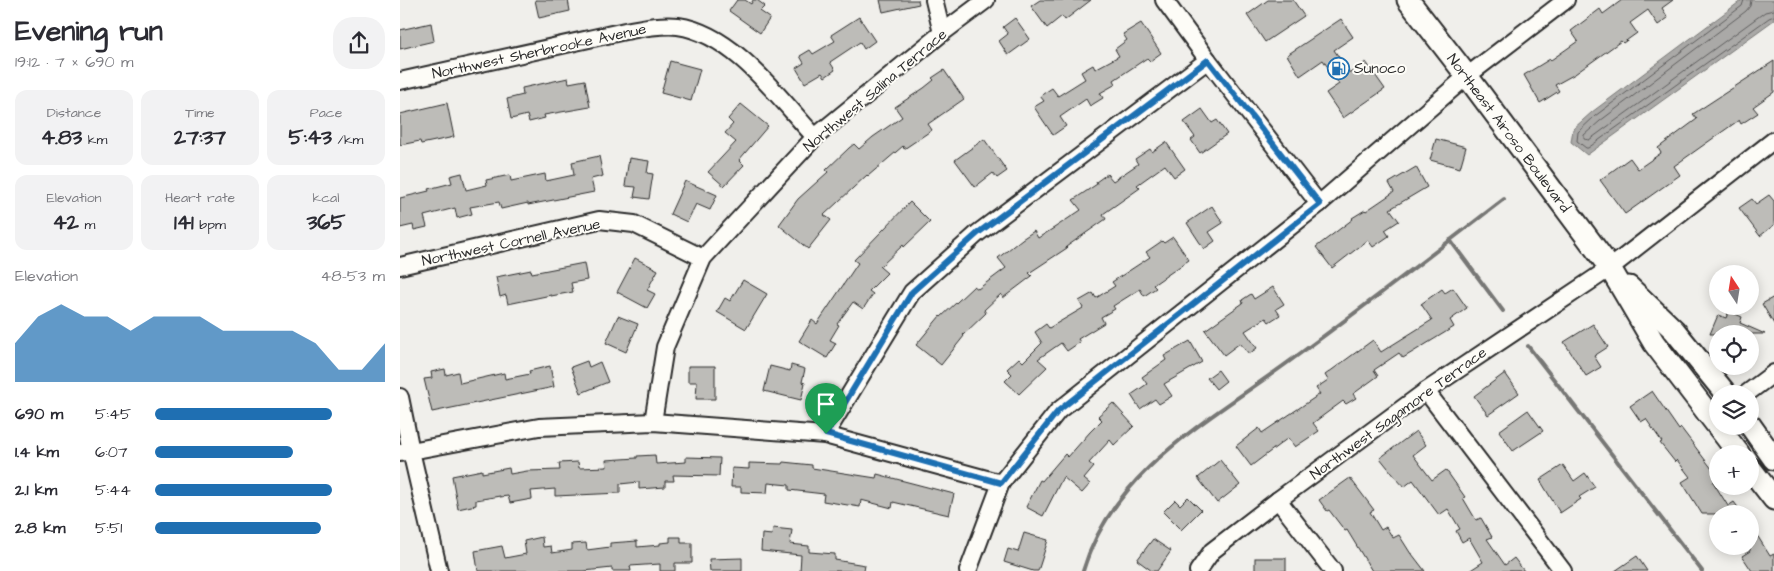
<!DOCTYPE html>
<html lang="en">
<head>
<meta charset="utf-8">
<style>
	body { margin:0; font-family:"Architects Daughter",sans-serif; background:#f2f2f3; color:#2b2b33; height:100vh; display:flex; flex-direction:column; font-size:19px; white-space:nowrap }
	* { box-sizing:border-box; margin:0 }
	p { font-size:16px; color:#7c7c81 }
	.icon { flex:none; width:28px; height:28px; fill:none; stroke:currentColor; stroke-width:2; stroke-linecap:round; stroke-linejoin:round }
	.map { position:relative; flex:1; overflow:hidden }
	.side { display:flex; flex-direction:column; background:#fff; width:400px }
	.side>* { flex:none }
	.needle { width:32px; rotate:348deg }
	.buttons { position:absolute; left:1309px; top:265px; display:grid; gap:10px }
	.buttons a { display:grid; place-items:center; width:50px; height:50px; border-radius:50%; background:#fff; box-shadow:0 2px 12px #0003; font-size:25px }
	.pin { position:absolute; display:grid; place-items:center; width:42px; height:42px; color:#fff; margin:-51px -21px; border-radius:50% 50% 50% 0; rotate:-45deg; box-shadow:0 0 5px #0007 }
	.pin .icon { rotate:45deg }
	.round { display:grid; place-items:center; flex:none; width:52px; height:52px; border-radius:20px; background:#f2f2f3 }
	.overview { display:flex; align-items:center; justify-content:space-between; height:85px; padding:0 15px }
	h1 { font-size:28px; font-weight:700; line-height:38px }
	.figures { display:grid; grid-template-columns:repeat(3,1fr); gap:8px; height:85px; padding:5px 15px }
	.figures div { display:grid; align-content:center; border-radius:12px; background:#f2f2f3; text-align:center }
	.figures b { font-size:21px; font-weight:700 }
	.figures small { font-size:14px; font-weight:400 }
	.figures p { font-size:14px }
	.chart { height:140px; padding:10px 15px }
	.chart p { display:flex; justify-content:space-between }
	.chart svg { width:100%; height:90px; margin-top:5px; fill:#1f6fb2; opacity:.7 }
	ul { padding:0 15px; list-style:none; font-size:16px }
	li { display:grid; grid-template-columns:80px 60px 1fr; align-items:center; height:38px }
	li i { height:12px; border-radius:6px; background:#1f6fb2 }
	main { display:flex; flex:1; min-height:0 }
	.map>svg:first-child { display:block }
	.water { fill:#aaa9a7; stroke:#777775 }
	.lines { fill:none; stroke-linecap:round; stroke-linejoin:round }
	.shore { stroke:#5e5d5d; stroke-width:1 }
	.stream { stroke:#777775; stroke-width:4 }
	.building { fill:#bdbcb8; stroke:#2b2b2b }
	.minor-casing { stroke:#2b2b2b; stroke-width:20 }
	.major-casing { stroke:#2b2b2b; stroke-width:25 }
	.minor { stroke:#fdfcf7; stroke-width:16 }
	.major { stroke:#fdfcf7; stroke-width:21 }
	.route-casing { stroke:#fff; stroke-width:10 }
	.route { stroke:#1f6fb2; stroke-width:6 }
	.labels { text-anchor:middle; stroke-width:4; stroke-linejoin:round; paint-order:stroke }
	.street-label { font-size:15px; fill:#2b2b2b; stroke:#fdfcf7 }
	.poi-label { font-size:15px; fill:#2b2b2b; stroke:#fdfcf7; text-anchor:start }
</style>
</head>
<body>
<main>
<section class="side">
<div class="overview"><div><h1>Evening run</h1><p>19:12 · 7 × 690 m</p></div><a class="round"><svg class="icon" aria-label="share" viewBox="0 0 24 24"><path d="M12 15V3M7 8l5-5 5 5M5 13v7h14v-7"/></svg></a></div>
<div class="figures">
<div><p>Distance</p><b>4.83<small> km</small></b></div>
<div><p>Time</p><b>27:37</b></div>
<div><p>Pace</p><b>5:43<small> /km</small></b></div>
</div>
<div class="figures">
<div><p>Elevation</p><b>42<small> m</small></b></div>
<div><p>Heart rate</p><b>141<small> bpm</small></b></div>
<div><p>kcal</p><b>365</b></div>
</div>
<div class="chart"><p><span>Elevation</span>48–53 m</p>
<svg viewBox="0 0 160 44" preserveAspectRatio="none"><path d="M0 44V25L10 12L20 6L30 12L40 12L50 19L60 12L70 12L80 12L90 19L100 19L110 19L120 19L130 25L140 38L150 38L160 25V44z"/></svg>
</div>
<ul>
<li><b>690 m</b>5:45<i style="width:77%"></i></li>
<li><b>1.4 km</b>6:07<i style="width:60%"></i></li>
<li><b>2.1 km</b>5:44<i style="width:77%"></i></li>
<li><b>2.8 km</b>5:51<i style="width:72%"></i></li>
</ul>
</section>
<div class="map">
<svg width="1374" height="571" viewBox="0 0 1374 571">
	<rect width="100%" height="100%" fill="#f0efeb"/>
	<filter id="ink" filterUnits="userSpaceOnUse"><feTurbulence type="fractalNoise" baseFrequency=".02" numOctaves="2"/><feDisplacementMap in="SourceGraphic" scale="10" xChannelSelector="R" yChannelSelector="G"/><feConvolveMatrix kernelMatrix="1 2 1 2 8 2 1 2 1" color-interpolation-filters="sRGB"/></filter>
	<g filter="url(#ink)">
		<!-- water -->
		<polygon class="water" points="1342,0 1374,0 1374,20 1187,155 1171,142 1173,129 1192,112"/>
		<g class="lines">
			<!-- shore -->
			<g class="shore">
				<polyline points="1344,0 1342,6 1195,116 1178,132 1177,141 1186,148 1188,148 1369,18 1374,16"/>
				<polyline points="1351,0 1350,6 1346,11 1200,121 1184,135 1184,139 1189,140 1365,12 1374,10"/>
			</g>
			<!-- stream -->
			<g class="stream">
				<polyline points="1050,240 1103,311"/>
				<polyline points="1128,346 1302,571"/>
				<path d="M683,571C714,467 817,416 898,355C968,304 1036,251 1104,199"/>
			</g>
		</g>
		<!-- building -->
		<g class="building">
			<polygon points="135,0 168,0 170,11 139,18"/>
			<polygon points="337,0 345,0 351,4 353,0 357,0 365,6 360,11 370,18 360,33 329,11"/>
			<polygon points="480,0 518,0 519,4 483,12"/>
			<polygon points="640,0 691,0 665,20 662,16 647,28 631,6"/>
			<polygon points="868,0 893,0 904,16 865,42 847,15"/>
			<polygon points="1222,0 1273,0 1262,8 1268,18 1258,25 1248,10 1230,23 1237,33 1223,43 1221,41 1175,74 1155,85 1159,91 1140,103 1124,75 1150,59 1151,60 1178,41 1171,31 1200,9 1203,14"/>
			<polygon points="459,17 475,41 464,49 460,42 430,62 435,70 425,77 422,73 405,83 396,68 404,63 400,56 410,50 413,54 435,41 431,35"/>
			<polygon points="615,18 630,39 608,55 599,41 608,34 603,27"/>
			<polygon points="941,19 953,37 934,50 950,73 966,62 985,89 943,118 926,93 939,84 923,60 900,76 887,55"/>
			<polygon points="31,23 34,41 0,49 0,30"/>
			<polygon points="741,23 761,53 750,61 747,58 714,80 716,84 700,93 703,98 690,106 686,99 660,117 666,126 653,135 634,107 644,101 640,96 652,88 658,96 685,79 681,72 693,65 695,69 719,56 715,49 727,40 723,34"/>
			<polygon points="270,61 300,69 291,101 261,93"/>
			<polygon points="1374,61 1374,92 1353,107 1358,113 1341,124 1339,120 1274,166 1280,175 1225,214 1200,180 1230,158 1238,169 1261,153 1258,148 1297,119 1293,114"/>
			<polygon points="544,70 564,99 528,124 532,130 504,149 503,146 468,176 467,175 424,215 431,220 408,249 379,225 398,199 428,172 426,170 449,148 454,144 459,149 473,137 502,117 495,107 524,88 534,80 532,78"/>
			<polygon points="168,78 169,83 185,80 190,107 144,115 145,118 129,122 127,115 111,119 107,99 123,95 122,88"/>
			<polygon points="47,103 54,137 21,144 20,141 0,145 0,114"/>
			<polygon points="341,104 368,126 339,160 344,165 324,186 308,172 336,142 325,133 333,124 328,119"/>
			<polygon points="802,109 812,123 817,120 827,134 800,153 791,140 795,137 784,122"/>
			<polygon points="584,139 607,171 597,178 593,173 575,187 555,160"/>
			<polygon points="1036,139 1066,147 1060,168 1030,160"/>
			<polygon points="766,142 785,169 774,177 765,165 737,185 740,188 703,214 706,219 666,247 667,248 629,273 632,276 603,298 601,294 584,310 586,313 563,335 564,336 541,365 516,345 540,316 541,317 574,286 578,289 606,268 598,258 622,239 634,231 638,238 654,228 681,210 673,200 697,184 696,182 707,174 713,181 738,164 735,159 750,149 752,152"/>
			<polygon points="199,156 203,176 191,179 194,192 128,205 128,203 101,209 99,202 70,207 72,214 57,218 55,208 24,216 27,227 14,230 13,225 0,228 0,198 29,191 28,189 52,183 50,176 62,173 66,190 87,185 86,180 110,175 111,181 145,174 146,181 174,175 172,162"/>
			<polygon points="229,158 249,161 247,173 253,174 249,199 234,197 236,187 225,186"/>
			<polygon points="1016,167 1027,187 990,209 999,221 985,230 989,236 973,247 968,240 932,268 916,247 953,219 952,218 965,210 966,211 994,192 989,183"/>
			<polygon points="285,181 317,195 310,210 296,204 287,222 270,214"/>
			<polygon points="1369,195 1374,201 1374,225 1360,236 1339,208 1352,199 1356,204"/>
			<polygon points="510,202 530,222 504,247 503,245 480,267 487,273 469,291 473,294 463,309 453,302 437,324 439,325 430,340 436,343 427,358 399,341 412,320 417,324 458,263 454,260"/>
			<polygon points="812,206 823,223 809,232 815,241 804,249 787,223"/>
			<polygon points="773,237 789,260 753,285 756,288 744,296 740,289 713,306 715,309 701,317 704,323 678,339 680,342 667,351 661,343 638,359 647,367 619,394 605,381 612,374 607,369 619,358 623,362 642,343 635,332 646,324 649,328 683,308 679,301 693,293 696,298 715,286 712,282 750,257 746,252 762,241 764,243"/>
			<polygon points="235,258 258,270 247,290 255,294 247,308 217,292"/>
			<polygon points="184,263 187,280 171,283 173,292 151,296 151,295 108,304 106,295 100,297 96,277 131,270 132,273"/>
			<polygon points="343,280 367,294 346,329 317,312 325,298 330,301"/>
			<polygon points="873,287 884,304 876,309 880,315 869,322 866,318 845,331 857,348 849,354 840,343 824,355 805,330 843,303 842,300 851,294 854,299"/>
			<polygon points="1053,288 1067,308 1050,320 1054,327 1003,358 999,353 974,370 978,376 953,394 956,398 946,404 943,401 913,423 919,431 895,447 888,438 851,466 836,446 859,428 862,433 920,394 916,388 928,380 925,375 973,340 981,352 1032,320 1021,304 1042,289 1045,293"/>
			<polygon points="1374,297 1374,324 1362,304"/>
			<polygon points="1329,311 1342,317 1340,323 1365,334 1310,334 1318,315 1326,318"/>
			<polygon points="218,316 238,324 226,352 206,343"/>
			<polygon points="1193,324 1208,347 1194,356 1201,367 1186,376 1164,342"/>
			<polygon points="790,341 802,362 764,384 772,396 759,404 755,399 740,409 731,395 747,384 742,377 766,360 764,356"/>
			<polygon points="187,361 189,367 200,362 208,382 181,393 171,367"/>
			<polygon points="391,365 405,369 402,382 405,383 401,400 364,391 370,366 390,371"/>
			<polygon points="150,366 154,387 32,412 24,379 32,378 31,372 45,369 46,375 58,372 60,383 104,373 105,379 130,374 129,371"/>
			<polygon points="288,366 315,366 315,399 296,399 297,382 288,382"/>
			<polygon points="818,370 826,381 816,389 807,378"/>
			<polygon points="1105,373 1119,393 1088,415 1074,396"/>
			<polygon points="1252,391 1279,430 1281,428 1309,465 1318,477 1318,480 1313,482 1328,506 1334,502 1343,514 1302,514 1282,482 1290,477 1277,460 1275,462 1260,443 1262,442 1246,419 1241,422 1230,406"/>
			<polygon points="713,403 734,426 714,445 710,440 689,463 694,467 684,479 690,484 682,493 663,477 643,516 626,507 640,480 642,481 665,454 668,457 690,432 702,420 698,416"/>
			<polygon points="1128,410 1143,431 1113,451 1099,431"/>
			<polygon points="1016,431 1026,445 1013,455 1032,480 1046,470 1065,497 1063,498 1076,520 1081,518 1092,537 1087,539 1105,565 1114,558 1124,571 1069,571 1083,562 1069,538 1062,542 1056,531 1060,529 1048,509 1039,515 1013,480 1004,487 996,478 980,458"/>
			<polygon points="255,455 256,464 286,462 286,457 320,458 319,476 273,475 274,481 265,481 265,487 239,489 239,482 220,484 220,493 155,496 155,489 131,491 132,499 110,503 108,496 100,497 100,496 76,500 76,505 58,509 52,476 82,470 82,473 109,468 110,474 127,471 160,470 159,463 178,462 179,468 207,467 206,460 237,458 237,456"/>
			<polygon points="820,460 840,485 817,503 798,478"/>
			<polygon points="383,462 412,465 412,468 476,478 477,474 554,494 549,515 493,502 492,508 461,500 460,507 423,501 424,494 389,490 389,485 368,483 367,493 341,492 341,487 331,487 332,468 349,469 349,463 382,464"/>
			<polygon points="1163,465 1174,481 1185,473 1195,487 1179,497 1181,499 1160,513 1140,480"/>
			<polygon points="950,478 974,510 970,512 981,530 986,527 993,538 999,535 1011,554 1012,554 1025,571 972,571 947,530 945,531 929,510 927,511 919,500"/>
			<polygon points="788,497 801,510 781,530 763,512 775,500 780,505"/>
			<polygon points="1350,524 1370,556 1374,554 1374,571 1352,571 1342,556 1350,551"/>
			<polygon points="373,528 392,530 390,544 409,546 409,552 435,554 435,560 465,565 464,571 400,571 401,555 361,551 362,534 372,535"/>
			<polygon points="624,533 648,540 638,571 633,571 604,562 608,549 618,552"/>
			<polygon points="142,537 143,547 151,546 152,553 172,550 172,544 186,543 187,550 210,547 210,543 237,541 237,547 260,545 260,543 270,542 270,537 281,537 281,543 292,543 292,563 275,563 275,571 260,571 260,564 230,566 231,571 212,571 212,568 184,571 78,571 75,551 102,546 105,558 126,554 124,541"/>
			<polygon points="753,539 771,551 757,571 752,571 737,560"/>
			<polygon points="1237,556 1247,571 1215,571"/>
			<polygon points="342,558 342,571 310,571 309,559"/>
			<rect x="855" y="558" width="31" height="13"/>
		</g>
		<g class="lines">
			<defs>
				<g id="minor">
					<polyline points="534,0 542,33"/>
					<polyline points="764,0 808,60 919,204"/>
					<path d="M0,81L225,31C242,28 260,24 278,26C334,34 378,97 415,137"/>
					<polyline points="0,266 199,220 234,224 303,258"/>
					<polyline points="1026,391 1163,571"/>
					<polyline points="1346,394 1374,373"/>
					<polyline points="0,397 11,451 39,571"/>
					<polyline points="253,422 265,347 303,258 415,137 542,33 586,0"/>
					<polyline points="425,435 512,292 578,233 808,60"/>
					<polyline points="0,453 139,427 253,422 425,435 601,483"/>
					<polyline points="878,500 933,571"/>
					<polyline points="568,571 601,483 658,411 919,204 1067,76 1166,0"/>
					<polyline points="798,571 812,551 878,500 1026,391 1210,268 1374,140"/>
				</g>
				<g id="major">
					<polyline points="1008,0 1067,76 1210,268 1254,343 1339,454"/>
					<polyline points="1229,287 1274,330 1326,394"/>
					<polyline points="1350,425 1374,459"/>
					<polyline points="1350,468 1374,499"/>
				</g>
			</defs>
			<!-- minor casing -->
			<use href="#minor" class="minor-casing"/>
			<!-- major casing -->
			<use href="#major" class="major-casing"/>
			<!-- minor -->
			<use href="#minor" class="minor"/>
			<!-- major -->
			<use href="#major" class="major"/>
		</g>
	</g>
	<g class="lines" filter="url(#ink)">
		<defs>
			<polygon id="route" points="808,60 920,204 658,411 601,483 426,434 512,292 578,233"/>
		</defs>
		<!-- route casing -->
		<use href="#route" class="route-casing"/>
		<!-- route -->
		<use href="#route" class="route"/>
	</g>
	<!-- icons -->
	<defs>
		<symbol id="fuel-ring" viewBox="-11 -11 22 22"><circle r="9.5" fill="#fdfcf7" stroke="#1f6fb2" stroke-width="1.5"/><path d="M-5.5-6h7V0h2V4h1.3V-2.5L3-4.5l.8-.8L6-3V5H2.5V1h-1V6h-7ZM-4.2-4.7v3.2H.2V-4.7Z" fill="#1f6fb2"/></symbol>
	</defs>
	<g fill-rule="evenodd">
		<use href="#fuel-ring" x="926" y="56" width="25" height="25"/>
	</g>
	<g class="labels">
		<!-- street labels -->
		<g class="street-label">
			<text transform="translate(139 51) rotate(-12)" y="5">Northwest Sherbrooke Avenue</text>
			<text transform="translate(475 90) rotate(-40)" y="5">Northwest Salina Terrace</text>
			<text transform="translate(1109 133) rotate(53)" y="5">Northeast Airoso Boulevard</text>
			<text transform="translate(111 242) rotate(-12)" y="5">Northwest Cornell Avenue</text>
			<text transform="translate(998 413) rotate(-36)" y="5">Northwest Sagamore Terrace</text>
		</g>
		<!-- poi labels -->
		<g class="poi-label">
			<text x="954" y="73">Sunoco</text>
		</g>
	</g>
</svg>
<div class="buttons">
<a><svg class="needle" viewBox="-14 -14 28 28"><path d="M0-13l5 13h-10z" fill="#e53935"/><path d="M0 13l5-13h-10z" fill="#7c7c81"/></svg></a>
<a><svg class="icon" aria-label="locate" viewBox="0 0 24 24"><circle cx="12" cy="12" r="6"/><path d="M12 2v4M12 18v4M2 12h4M18 12h4"/></svg></a>
<a><svg class="icon" aria-label="layers" viewBox="0 0 24 24"><path d="M12 4l9 5-9 5-9-5zM3 14l9 5 9-5"/></svg></a>
<a>+</a>
<a>−</a>
</div>
<div class="pin" style="left:426px;top:434px;background:#1e9e55"><svg class="icon" aria-label="arrive" viewBox="0 0 24 24"><path d="M6 21V4h12l-3 4 3 4H6"/></svg></div>
</div>
</main>
</body>
</html>
